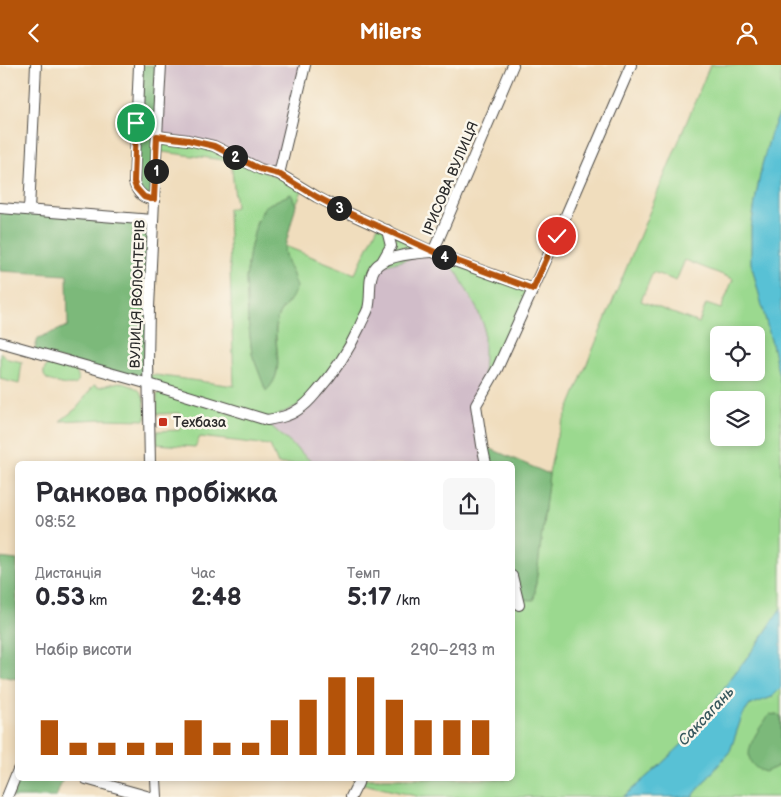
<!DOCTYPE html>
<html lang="uk">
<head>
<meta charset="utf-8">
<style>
	body { margin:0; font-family:"Balsamiq Sans",sans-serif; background:#f7f7f7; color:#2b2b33; height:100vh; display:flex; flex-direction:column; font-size:19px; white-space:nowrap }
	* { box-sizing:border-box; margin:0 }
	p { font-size:16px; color:#7c7c81 }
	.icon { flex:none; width:28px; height:28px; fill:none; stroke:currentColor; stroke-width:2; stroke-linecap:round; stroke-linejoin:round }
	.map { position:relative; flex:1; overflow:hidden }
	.details { position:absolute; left:15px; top:396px; width:500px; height:320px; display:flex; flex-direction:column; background:#fff; border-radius:8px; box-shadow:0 2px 8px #0003 }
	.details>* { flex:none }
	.fabs { position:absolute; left:710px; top:261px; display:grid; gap:10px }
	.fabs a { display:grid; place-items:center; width:55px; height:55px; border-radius:8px; background:#fff; box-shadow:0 2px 8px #0003; font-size:25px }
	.pin { position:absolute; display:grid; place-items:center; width:42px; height:42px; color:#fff; margin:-21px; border:2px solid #fff; border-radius:50%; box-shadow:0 1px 5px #0007 }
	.km { position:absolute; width:25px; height:25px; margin:-12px; border-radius:50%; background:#222; color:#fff; font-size:14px; line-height:25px; text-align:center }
	.round { display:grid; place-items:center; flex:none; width:52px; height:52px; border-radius:8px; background:#f7f7f7 }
	.head { display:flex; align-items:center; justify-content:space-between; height:85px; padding:0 20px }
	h1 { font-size:28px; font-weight:600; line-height:38px }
	.stats { display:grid; grid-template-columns:repeat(3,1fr); gap:8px; height:85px; padding:5px 20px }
	.stats div { display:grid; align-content:center }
	.stats b { font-size:25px; font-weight:600 }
	.stats small { font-size:14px; font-weight:400 }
	.stats p { font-size:14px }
	.chart { height:140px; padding:10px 20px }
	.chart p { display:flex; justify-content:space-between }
	.chart svg { width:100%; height:90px; margin-top:5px; stroke:#b45309; stroke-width:6 }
	header { display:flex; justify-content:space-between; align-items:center; height:65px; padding:0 20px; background:#b45309; color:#fff; font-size:22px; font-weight:600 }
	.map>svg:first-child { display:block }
	.industrial { fill:#d1bdc9 }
	.green { fill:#9bd98f; stroke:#63825d; fill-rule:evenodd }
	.forest { fill:#7cb97a; stroke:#547252 }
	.water { fill:#58c1d5; stroke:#427680 }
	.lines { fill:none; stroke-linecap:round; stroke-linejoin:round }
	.minor-casing { stroke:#494641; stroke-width:12 }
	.minor { stroke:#fff; stroke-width:10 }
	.route-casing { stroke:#fff; stroke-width:10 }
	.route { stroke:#b45309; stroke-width:6 }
	.poi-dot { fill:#c8321e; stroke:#fbf7ec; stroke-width:2 }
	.labels { text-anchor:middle; stroke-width:5; stroke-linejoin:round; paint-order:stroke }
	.street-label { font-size:14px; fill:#2b2b2b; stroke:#fbf7ec }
	.poi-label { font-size:14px; fill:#2b2b2b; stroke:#fbf7ec; text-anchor:start }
	.water-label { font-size:15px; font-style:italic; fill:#38585e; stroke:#fbf7ec }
</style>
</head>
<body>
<header><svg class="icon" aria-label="back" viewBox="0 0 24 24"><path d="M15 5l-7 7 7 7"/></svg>Milers<svg class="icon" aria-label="person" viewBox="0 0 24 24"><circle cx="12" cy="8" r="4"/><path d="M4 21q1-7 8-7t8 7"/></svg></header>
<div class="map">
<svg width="781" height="732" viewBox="0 0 781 732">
	<rect width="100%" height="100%" fill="#fbf7ec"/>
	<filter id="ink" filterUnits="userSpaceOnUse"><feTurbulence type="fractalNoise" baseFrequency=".02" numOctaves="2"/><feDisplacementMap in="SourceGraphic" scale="10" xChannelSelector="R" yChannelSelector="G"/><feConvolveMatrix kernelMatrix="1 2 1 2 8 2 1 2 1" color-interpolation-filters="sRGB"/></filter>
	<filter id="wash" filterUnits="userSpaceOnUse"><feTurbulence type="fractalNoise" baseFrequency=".0096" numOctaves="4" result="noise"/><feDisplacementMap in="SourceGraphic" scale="20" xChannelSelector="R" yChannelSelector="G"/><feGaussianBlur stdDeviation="1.12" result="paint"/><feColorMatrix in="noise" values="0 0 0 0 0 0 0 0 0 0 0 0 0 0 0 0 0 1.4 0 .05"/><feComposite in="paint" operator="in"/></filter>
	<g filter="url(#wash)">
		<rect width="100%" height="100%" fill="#f0ddbd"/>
		<!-- industrial -->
		<g class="industrial">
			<polygon points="161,0 305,0 279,109 157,71"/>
			<polygon points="413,188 446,193 458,209 477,244 484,261 484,291 483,328 476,340 486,399 314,399 270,360 375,203"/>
		</g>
		<!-- green -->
		<g class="green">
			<path d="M710,0H781V45L771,68L762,100L756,131L751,164V198L773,283L781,321V543L759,577L731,613L691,671L658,702L623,732H420L363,719L364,714H512L513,535L534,534L549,409L556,374ZM685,195L733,214L721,244L706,239L699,258L641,236L653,207L676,216ZM719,270H756V308H719ZM719,335H756V372H719Z"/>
			<path d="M157,71L188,75L303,123L296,140L291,129L265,141L257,156L250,185L246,214L248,254L252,289L266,325C289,306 270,276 278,252C280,245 288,240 291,233C293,230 294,214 293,210C291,200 282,196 285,181L355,209L378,161L433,187L375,203L368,242L351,279L308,336L267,355L149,319L148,309L234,321L228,144L236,142L231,96L156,86Z"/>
			<polygon points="446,193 533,224 483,328 484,291 484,261 477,244 458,209"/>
			<polygon points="0,287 8,294 22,297 19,319 0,314"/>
			<path d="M48,299L76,306C87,329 58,318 48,315C41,310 44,304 48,299Z"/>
			<path d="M119,317C146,324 144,329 146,355L103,354L60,356L77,343L94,320L99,322Z"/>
			<polygon points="160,327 165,327 270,360 314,399 278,399 270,380 200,372 195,382 157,379 157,366 180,365 180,348 157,349 157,330"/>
			<polygon points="781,623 781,732 692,732 730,686 742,651 750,640 772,632"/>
		</g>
		<!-- forest -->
		<g class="forest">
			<polygon points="139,0 161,0 154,134 136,123"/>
			<path d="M291,129L296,140L284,186L287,197L293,210L297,222C295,225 294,229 292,232C288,239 281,244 278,251C269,275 289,305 266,326L252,289L248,254L246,214L250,185L257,156L265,141Z"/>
			<polygon points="0,143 153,155 149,319 34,287 38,273 68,261 67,210 0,206"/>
			<polygon points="482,380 549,409 534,535 515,534 513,518 512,399 486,399"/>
			<polygon points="0,493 17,495 17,614 0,611"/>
			<path d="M770,649L781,651V700L765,707C733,697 757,666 770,649Z"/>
			<polygon points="18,714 63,714 56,732 12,732"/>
		</g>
		<!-- water -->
		<g class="water">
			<polygon points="781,45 781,321 773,283 751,198 751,164 756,131 762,100 771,68"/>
			<polygon points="781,543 781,623 772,632 750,640 742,651 730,686 692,732 623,732 658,702 691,671 731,613 759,577"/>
		</g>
	</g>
	<g filter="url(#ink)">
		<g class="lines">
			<defs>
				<g id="minor">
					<path d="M139,0L134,117C137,127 143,134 154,134"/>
					<polyline points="157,71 188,75 214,81 260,104 279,109 317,132 342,145 446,193 533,224"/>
					<polyline points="279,109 305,0"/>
					<polyline points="0,143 153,155"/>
					<polyline points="29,145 36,0"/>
					<polyline points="383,195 391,181 387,165"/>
					<path d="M0,277L149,319L267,355C279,353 290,351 299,344C306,340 311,334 316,328C335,307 348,287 360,261C362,255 366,250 368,244C372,231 367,214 375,203C384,190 418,188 433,187L513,0"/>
					<polyline points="150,399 148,297 149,243 157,71 161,0"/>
					<polyline points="486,399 482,380 476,340 497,304 557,171 631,0"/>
					<polyline points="512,511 519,540"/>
					<polyline points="86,714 150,732"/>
					<polyline points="156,714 157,732"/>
					<polyline points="7,732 18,705"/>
					<polyline points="351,732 358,718 359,714"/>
				</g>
			</defs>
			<!-- minor casing -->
			<use href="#minor" class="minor-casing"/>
			<!-- minor -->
			<use href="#minor" class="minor"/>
		</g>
	</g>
	<g class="lines" filter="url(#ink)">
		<defs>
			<polyline id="route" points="136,58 134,117 136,123 144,132 151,134 154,134 157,71 188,75 214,81 260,104 279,109 317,132 342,145 446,192 533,224 557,171"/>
		</defs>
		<!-- route casing -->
		<use href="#route" class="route-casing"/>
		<!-- route -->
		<use href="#route" class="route"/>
	</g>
	<!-- markers -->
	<rect class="poi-dot" x="158" y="352" width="10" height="10" rx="2.5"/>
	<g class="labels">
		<!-- street labels -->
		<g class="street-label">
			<text transform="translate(450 113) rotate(-67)" y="5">ІРИСОВА ВУЛИЦЯ</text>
			<text transform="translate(137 229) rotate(-88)" y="5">ВУЛИЦЯ ВОЛОНТЕРІВ</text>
		</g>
		<!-- poi labels -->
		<g class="poi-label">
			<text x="173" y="362">Техбаза</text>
		</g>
		<!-- water labels -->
		<g class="water-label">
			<text transform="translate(706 651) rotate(-47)" y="5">Саксагань</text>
		</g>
	</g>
</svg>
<div class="fabs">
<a><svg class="icon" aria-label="locate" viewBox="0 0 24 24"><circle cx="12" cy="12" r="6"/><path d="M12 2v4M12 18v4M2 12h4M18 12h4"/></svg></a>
<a><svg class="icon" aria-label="layers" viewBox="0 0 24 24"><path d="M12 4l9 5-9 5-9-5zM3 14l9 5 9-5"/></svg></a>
</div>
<div class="pin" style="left:136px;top:58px;background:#1e9e55"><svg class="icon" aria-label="arrive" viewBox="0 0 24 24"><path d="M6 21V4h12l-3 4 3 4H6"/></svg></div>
<div class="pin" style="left:557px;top:171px;background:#d93025"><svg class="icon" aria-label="check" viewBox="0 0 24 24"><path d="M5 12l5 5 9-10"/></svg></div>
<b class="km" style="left:156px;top:106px">1</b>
<b class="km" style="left:235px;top:92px">2</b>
<b class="km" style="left:339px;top:143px">3</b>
<b class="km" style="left:444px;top:192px">4</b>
<section class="details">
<div class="head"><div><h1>Ранкова пробіжка</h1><p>08:52</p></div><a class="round"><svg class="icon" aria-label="share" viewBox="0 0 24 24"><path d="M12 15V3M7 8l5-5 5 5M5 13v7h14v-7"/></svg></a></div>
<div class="stats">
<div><p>Дистанція</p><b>0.53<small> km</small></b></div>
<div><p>Час</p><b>2:48</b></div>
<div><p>Темп</p><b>5:17<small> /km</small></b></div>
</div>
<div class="chart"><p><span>Набір висоти</span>290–293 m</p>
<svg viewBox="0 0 160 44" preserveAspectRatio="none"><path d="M5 44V27M15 44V38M25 44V38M35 44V38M45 44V38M55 44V27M65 44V38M75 44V38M85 44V27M95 44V17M105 44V6M115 44V6M125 44V17M135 44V27M145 44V27M155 44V27"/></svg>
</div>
</section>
</div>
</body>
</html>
